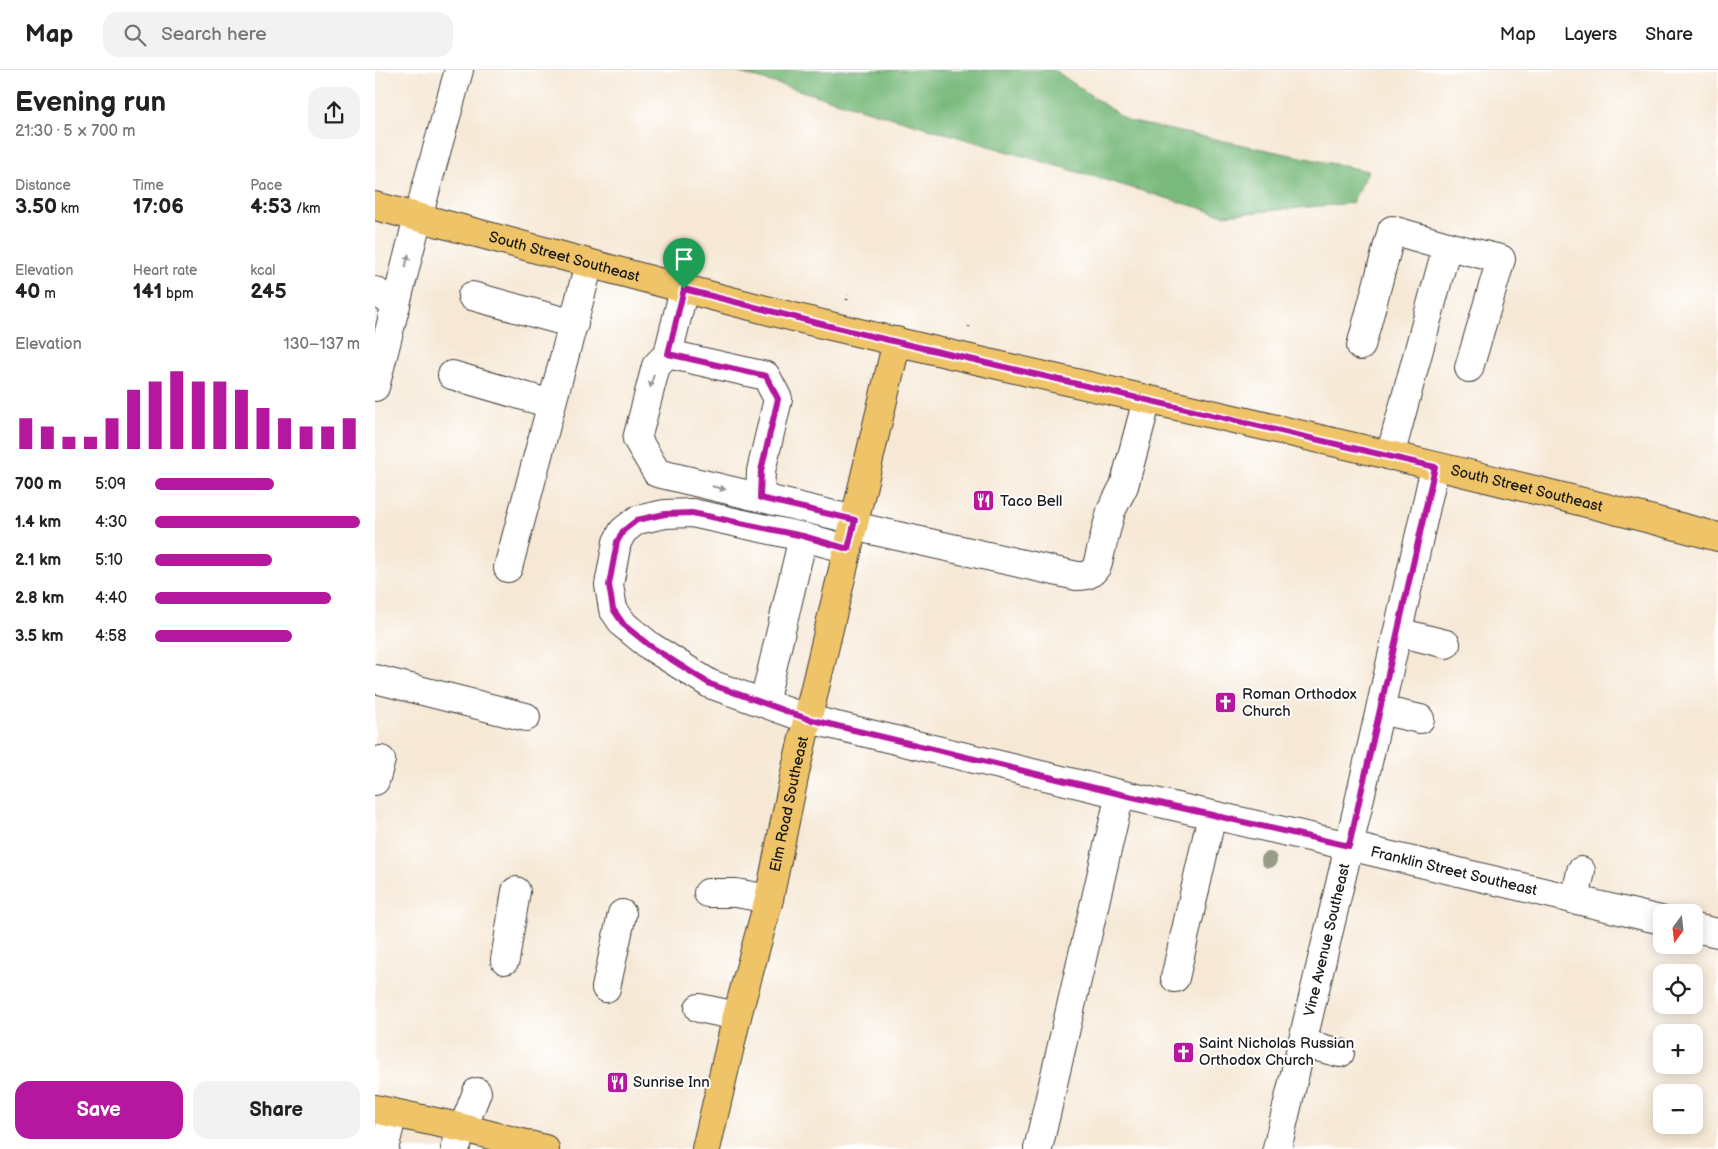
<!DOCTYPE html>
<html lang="en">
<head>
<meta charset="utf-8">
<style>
	body { margin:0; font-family:"Balsamiq Sans",sans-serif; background:#f2f2f2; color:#222; height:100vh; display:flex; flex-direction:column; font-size:19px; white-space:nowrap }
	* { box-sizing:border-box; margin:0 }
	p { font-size:16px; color:#767676 }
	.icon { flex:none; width:28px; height:28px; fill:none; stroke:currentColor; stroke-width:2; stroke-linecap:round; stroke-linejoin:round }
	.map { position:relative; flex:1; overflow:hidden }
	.sheet { display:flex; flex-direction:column; background:#fff; width:375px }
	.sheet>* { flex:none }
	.needle { width:32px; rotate:195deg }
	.buttons { position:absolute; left:1278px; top:834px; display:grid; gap:10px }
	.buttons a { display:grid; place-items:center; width:50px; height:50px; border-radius:10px; background:#fff; box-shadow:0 2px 12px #0003; font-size:25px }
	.pin { position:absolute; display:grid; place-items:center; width:42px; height:42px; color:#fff; margin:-51px -21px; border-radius:50% 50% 50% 0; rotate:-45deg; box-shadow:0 0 5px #0007 }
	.pin .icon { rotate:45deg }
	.round { display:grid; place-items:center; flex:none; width:52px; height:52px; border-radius:15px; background:#f2f2f2 }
	.head { display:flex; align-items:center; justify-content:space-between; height:85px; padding:0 15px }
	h1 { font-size:28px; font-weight:700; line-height:38px }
	.stats { display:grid; grid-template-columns:repeat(3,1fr); gap:8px; height:85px; padding:5px 15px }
	.stats div { display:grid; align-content:center }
	.stats b { font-size:21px; font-weight:700 }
	.stats small { font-size:14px; font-weight:400 }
	.stats p { font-size:14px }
	.chart { height:140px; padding:10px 15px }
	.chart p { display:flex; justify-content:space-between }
	.chart svg { width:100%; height:90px; margin-top:5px; stroke:#b5179e; stroke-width:6 }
	.cta { display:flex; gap:10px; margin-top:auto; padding:10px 15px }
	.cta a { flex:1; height:58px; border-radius:15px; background:#b5179e; color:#fff; font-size:20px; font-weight:700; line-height:58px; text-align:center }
	.cta a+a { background:#f2f2f2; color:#222 }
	ul { padding:0 15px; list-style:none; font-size:16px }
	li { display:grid; grid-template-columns:80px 60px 1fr; align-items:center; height:38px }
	li i { height:12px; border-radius:6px; background:#b5179e }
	header { display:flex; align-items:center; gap:30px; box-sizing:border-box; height:70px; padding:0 25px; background:#fff; border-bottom:1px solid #e0e0e0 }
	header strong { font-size:24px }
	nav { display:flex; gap:28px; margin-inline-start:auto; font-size:18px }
	.search { width:350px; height:45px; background:#f2f2f2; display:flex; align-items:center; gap:12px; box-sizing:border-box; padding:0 18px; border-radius:15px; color:#767676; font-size:19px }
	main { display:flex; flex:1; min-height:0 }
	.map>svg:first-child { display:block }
	.forest { fill:#79ba7b; stroke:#4a6b4c }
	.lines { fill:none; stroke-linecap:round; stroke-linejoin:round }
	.minor-casing { stroke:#3d3b38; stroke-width:30 }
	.major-casing { stroke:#3d3b38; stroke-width:30 }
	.path { stroke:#3d3b38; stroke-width:3; stroke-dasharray:1 4; stroke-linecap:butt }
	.minor { stroke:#fff; stroke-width:28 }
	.major { stroke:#efc469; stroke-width:28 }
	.tree { fill:#969c86 }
	.oneway { fill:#999 }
	.route-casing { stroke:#fff; stroke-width:10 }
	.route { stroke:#b5179e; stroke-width:6 }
	.labels { text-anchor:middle; stroke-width:4; stroke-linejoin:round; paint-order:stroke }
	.street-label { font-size:15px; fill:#1c1c1c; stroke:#fff }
	.poi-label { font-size:15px; fill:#1c1c1c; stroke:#fff; text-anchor:start }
</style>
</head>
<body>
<header>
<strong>Map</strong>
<div class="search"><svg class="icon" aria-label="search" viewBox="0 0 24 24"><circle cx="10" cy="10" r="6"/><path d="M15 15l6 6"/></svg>Search here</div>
<nav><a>Map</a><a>Layers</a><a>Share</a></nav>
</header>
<main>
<section class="sheet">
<div class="head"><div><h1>Evening run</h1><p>21:30 · 5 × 700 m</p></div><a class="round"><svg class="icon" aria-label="share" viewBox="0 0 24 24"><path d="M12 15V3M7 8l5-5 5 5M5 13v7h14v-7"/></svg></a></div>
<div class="stats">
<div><p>Distance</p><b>3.50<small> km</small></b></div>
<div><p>Time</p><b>17:06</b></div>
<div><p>Pace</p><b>4:53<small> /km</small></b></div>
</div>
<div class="stats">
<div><p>Elevation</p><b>40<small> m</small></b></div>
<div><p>Heart rate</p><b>141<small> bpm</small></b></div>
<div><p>kcal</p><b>245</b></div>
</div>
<div class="chart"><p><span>Elevation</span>130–137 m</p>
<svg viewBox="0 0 160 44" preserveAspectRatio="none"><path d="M5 44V29M15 44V33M25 44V38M35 44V38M45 44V29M55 44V15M65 44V11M75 44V6M85 44V11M95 44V11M105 44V15M115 44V24M125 44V29M135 44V33M145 44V33M155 44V29"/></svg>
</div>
<ul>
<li><b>700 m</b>5:09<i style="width:58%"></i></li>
<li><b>1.4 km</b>4:30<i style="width:100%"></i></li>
<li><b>2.1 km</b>5:10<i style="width:57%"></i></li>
<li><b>2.8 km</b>4:40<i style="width:86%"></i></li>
<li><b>3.5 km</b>4:58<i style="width:67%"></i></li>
</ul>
<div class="cta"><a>Save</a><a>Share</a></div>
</section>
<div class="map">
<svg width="1343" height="1079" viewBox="0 0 1343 1079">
	<rect width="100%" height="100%" fill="#fff"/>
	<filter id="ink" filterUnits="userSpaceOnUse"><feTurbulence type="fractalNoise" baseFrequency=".02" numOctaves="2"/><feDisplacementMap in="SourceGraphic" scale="10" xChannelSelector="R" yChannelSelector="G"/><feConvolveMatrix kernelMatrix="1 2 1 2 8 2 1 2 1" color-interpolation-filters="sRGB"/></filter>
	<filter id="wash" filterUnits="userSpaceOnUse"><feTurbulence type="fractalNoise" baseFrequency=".0096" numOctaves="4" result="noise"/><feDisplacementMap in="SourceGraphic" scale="20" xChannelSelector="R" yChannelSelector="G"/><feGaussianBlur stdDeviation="1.12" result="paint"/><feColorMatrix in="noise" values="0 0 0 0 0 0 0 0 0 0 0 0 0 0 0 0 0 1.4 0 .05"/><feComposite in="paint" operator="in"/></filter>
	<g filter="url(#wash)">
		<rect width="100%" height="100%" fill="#f6e8d5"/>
		<!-- forest -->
		<polygon class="forest" points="355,0 679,0 753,51 993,101 977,133 849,145"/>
	</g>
	<g filter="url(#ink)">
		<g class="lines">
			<defs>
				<g id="minor">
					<polyline points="1072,176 1126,189 1094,298"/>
					<polyline points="0,221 21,235"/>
					<polyline points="97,226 199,254"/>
					<polyline points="986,276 1017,160 1072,176 1015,386"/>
					<polyline points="293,284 309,219"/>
					<polyline points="77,305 176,334"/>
					<polyline points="0,317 43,147 84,0"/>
					<polyline points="385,427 386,401 403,329 391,306 293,284 281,296 262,369 282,403 480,450"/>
					<path d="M478,456L702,506C712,506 716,505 722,496L736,441L749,416L772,330"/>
					<path id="s1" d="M428,467L317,443L290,444L262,450L248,461L242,472L234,515L238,539L249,555L275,576L335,614L433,649L745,724L974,776L1286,850"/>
					<polyline points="133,498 214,194"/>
					<polyline points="1023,562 1071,574"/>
					<polyline points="0,609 151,647"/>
					<polyline points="389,633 428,467 473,479"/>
					<polyline points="1005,640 1045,649"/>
					<polyline points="0,711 6,690"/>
					<polyline points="333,823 361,823 394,829"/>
					<polyline points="1200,830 1206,801"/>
					<polyline points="1319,858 1343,863"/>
					<polyline points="130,890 141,821"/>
					<polyline points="800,908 837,745"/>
					<polyline points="231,918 247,844"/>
					<polyline points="324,938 362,946"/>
					<polyline points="927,973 965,983"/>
					<polyline points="9,1079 18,1043"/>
					<polyline points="80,1079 102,1022"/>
					<polyline points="663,1079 745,724"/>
					<path id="s2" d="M902,1079L974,776L1060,397"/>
				</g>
				<g id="major">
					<path id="s3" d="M0,136C155,176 308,221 464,258C757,328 1052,389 1343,467"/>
					<polyline points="0,1039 88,1058 170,1079"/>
					<path id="s4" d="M331,1079L362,946L394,829L421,698L522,271"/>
				</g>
			</defs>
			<!-- minor casing -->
			<use href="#minor" class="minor-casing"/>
			<!-- major casing -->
			<use href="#major" class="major-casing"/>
			<!-- path -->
			<g class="path">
				<polyline points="472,230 473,225"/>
				<polyline points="594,257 595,253"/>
			</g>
			<!-- minor -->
			<use href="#minor" class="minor"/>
			<!-- major -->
			<use href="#major" class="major"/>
		</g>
		<!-- trees -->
		<circle class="tree" cx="894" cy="790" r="8"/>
		<!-- one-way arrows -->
		<defs><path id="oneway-solid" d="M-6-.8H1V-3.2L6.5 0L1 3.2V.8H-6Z" transform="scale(1.25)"/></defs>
		<g class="oneway">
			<use href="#oneway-solid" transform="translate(32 191) rotate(-76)"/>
			<use href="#oneway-solid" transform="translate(277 311) rotate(105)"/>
			<use href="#oneway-solid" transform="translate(344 418) rotate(13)"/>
		</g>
	</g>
	<g class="lines" filter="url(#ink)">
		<defs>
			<polygon id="route" points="309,219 466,259 1060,397 974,776 745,724 433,649 335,614 275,576 249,555 238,539 234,515 242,472 248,461 262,450 290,444 317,443 428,466 473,479 480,450 385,428 386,401 403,329 391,306 293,284"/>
		</defs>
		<!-- route casing -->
		<use href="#route" class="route-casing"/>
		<!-- route -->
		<use href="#route" class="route"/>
	</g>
	<!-- icons -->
	<defs>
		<symbol id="restaurant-square" viewBox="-11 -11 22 22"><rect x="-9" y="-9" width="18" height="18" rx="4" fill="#b5179e" stroke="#fff"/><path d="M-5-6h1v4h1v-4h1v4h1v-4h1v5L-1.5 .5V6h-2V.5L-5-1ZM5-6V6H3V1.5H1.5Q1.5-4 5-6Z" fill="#fff"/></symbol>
		<symbol id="church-square" viewBox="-11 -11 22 22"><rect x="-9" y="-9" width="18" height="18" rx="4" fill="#b5179e" stroke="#fff"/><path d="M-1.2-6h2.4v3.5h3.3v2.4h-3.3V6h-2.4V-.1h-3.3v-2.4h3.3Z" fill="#fff"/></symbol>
	</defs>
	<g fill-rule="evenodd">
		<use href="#restaurant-square" x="596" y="418" width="25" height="25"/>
		<use href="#church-square" x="838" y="620" width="25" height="25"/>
		<use href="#church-square" x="796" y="970" width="25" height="25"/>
		<use href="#restaurant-square" x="230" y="1000" width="25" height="25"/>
	</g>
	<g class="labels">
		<!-- street labels -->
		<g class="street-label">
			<text dy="5" stroke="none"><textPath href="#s3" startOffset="196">South Street Southeast</textPath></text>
			<text dy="5" stroke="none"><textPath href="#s3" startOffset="1186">South Street Southeast</textPath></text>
			<text dy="5" stroke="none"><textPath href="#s4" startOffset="355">Elm Road Southeast</textPath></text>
			<text dy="5" stroke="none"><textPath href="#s1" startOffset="1159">Franklin Street Southeast</textPath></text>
			<text dy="5" stroke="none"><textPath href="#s2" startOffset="215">Vine Avenue Southeast</textPath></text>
		</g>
		<!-- poi labels -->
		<g class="poi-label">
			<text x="625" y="436">Taco Bell</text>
			<text x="867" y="629">Roman Orthodox<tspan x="867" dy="17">Church</tspan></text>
			<text x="824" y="978">Saint Nicholas Russian<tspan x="824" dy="17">Orthodox Church</tspan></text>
			<text x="258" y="1017">Sunrise Inn</text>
		</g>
	</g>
</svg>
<div class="buttons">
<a><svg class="needle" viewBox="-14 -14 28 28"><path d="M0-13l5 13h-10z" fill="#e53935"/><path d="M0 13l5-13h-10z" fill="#767676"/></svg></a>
<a><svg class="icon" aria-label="locate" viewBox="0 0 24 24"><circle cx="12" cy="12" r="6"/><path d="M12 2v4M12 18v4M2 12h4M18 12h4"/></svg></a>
<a>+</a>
<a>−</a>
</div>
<div class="pin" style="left:309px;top:219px;background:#1e9e55"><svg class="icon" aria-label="arrive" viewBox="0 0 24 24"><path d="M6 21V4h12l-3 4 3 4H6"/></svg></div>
</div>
</main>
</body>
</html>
